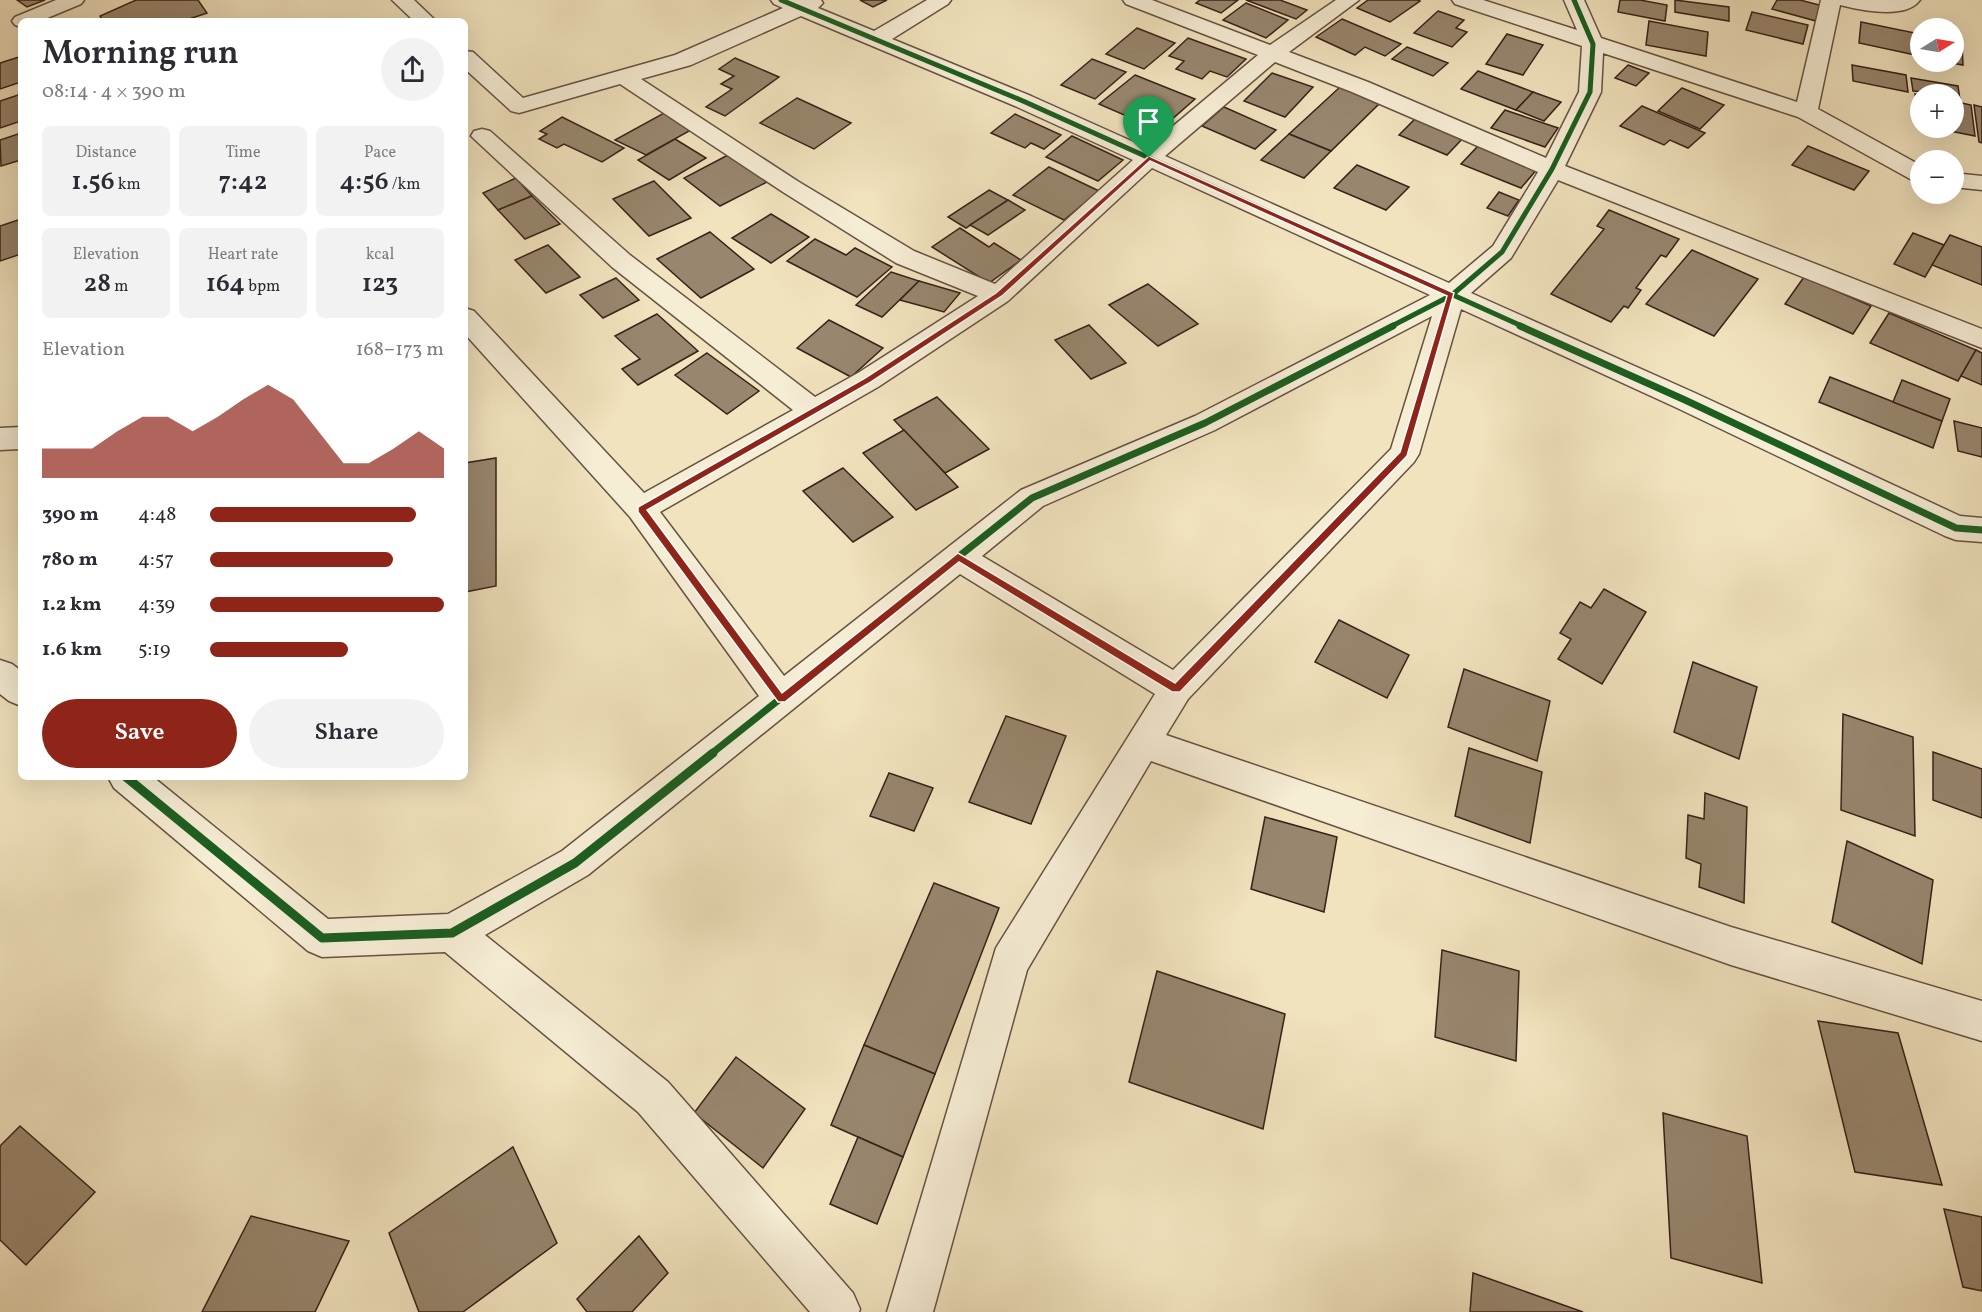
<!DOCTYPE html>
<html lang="en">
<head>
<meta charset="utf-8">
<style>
	body { margin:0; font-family:Vollkorn,serif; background:#f2f2f3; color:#2b2b33; height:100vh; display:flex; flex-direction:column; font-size:22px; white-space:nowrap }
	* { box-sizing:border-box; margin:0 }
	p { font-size:20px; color:#7c7c81 }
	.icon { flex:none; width:33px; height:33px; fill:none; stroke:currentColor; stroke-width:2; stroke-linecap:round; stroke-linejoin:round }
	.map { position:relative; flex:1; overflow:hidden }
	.details { position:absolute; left:18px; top:18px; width:450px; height:762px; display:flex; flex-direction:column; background:#fff; border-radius:9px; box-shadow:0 6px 24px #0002 }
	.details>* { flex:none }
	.needle { width:39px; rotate:79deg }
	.fabs { position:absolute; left:1910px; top:18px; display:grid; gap:12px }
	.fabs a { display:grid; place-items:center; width:54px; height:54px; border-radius:50%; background:#fff; box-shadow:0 6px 24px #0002; font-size:30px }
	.pin { position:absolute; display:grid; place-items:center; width:51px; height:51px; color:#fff; margin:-62px -26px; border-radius:50% 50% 50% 0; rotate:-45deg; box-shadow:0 0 6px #0007 }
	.pin .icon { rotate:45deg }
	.round { display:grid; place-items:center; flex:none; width:63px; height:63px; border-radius:32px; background:#f2f2f3 }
	.head { display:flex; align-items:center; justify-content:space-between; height:102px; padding:0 24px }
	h1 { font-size:33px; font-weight:600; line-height:45px }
	.stats { display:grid; grid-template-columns:repeat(3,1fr); gap:9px; height:102px; padding:6px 24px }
	.stats div { display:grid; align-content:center; border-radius:9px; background:#f2f2f3; text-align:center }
	.stats b { font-size:26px; font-weight:600 }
	.stats small { font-size:16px; font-weight:400 }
	.stats p { font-size:16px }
	.chart { height:168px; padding:12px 24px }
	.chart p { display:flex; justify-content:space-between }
	.chart svg { width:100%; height:108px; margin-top:6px; fill:#8f2418; opacity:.7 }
	.button { display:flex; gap:12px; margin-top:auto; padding:12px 24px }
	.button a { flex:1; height:69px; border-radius:36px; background:#8f2418; color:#fff; font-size:24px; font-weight:600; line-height:69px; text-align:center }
	.button a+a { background:#f2f2f3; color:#2b2b33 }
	ul { padding:0 24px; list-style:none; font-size:20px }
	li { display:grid; grid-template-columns:96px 72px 1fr; align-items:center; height:45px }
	li i { height:15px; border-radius:8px; background:#8f2418 }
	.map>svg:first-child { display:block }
	.building { fill:#98866e; stroke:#382118; stroke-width:1.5 }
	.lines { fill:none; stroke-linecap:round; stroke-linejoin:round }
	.minor-casing { stroke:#665242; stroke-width:3 }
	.minor { fill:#f6edd5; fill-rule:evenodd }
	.cycleway-far2-casing { stroke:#f6edd5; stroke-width:8 }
	.cycleway-far1-casing { stroke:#f6edd5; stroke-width:10 }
	.cycleway-casing { stroke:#f6edd5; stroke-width:13 }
	.cycleway-far2 { stroke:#1b5e20; stroke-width:5 }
	.cycleway-far1 { stroke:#1b5e20; stroke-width:7 }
	.cycleway { stroke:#1b5e20; stroke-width:9 }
	.route { fill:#8f2418; stroke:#fff; stroke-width:1.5; fill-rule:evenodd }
</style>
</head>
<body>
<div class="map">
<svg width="1982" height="1312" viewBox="0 0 1982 1312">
	<rect width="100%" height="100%" fill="#f1e3be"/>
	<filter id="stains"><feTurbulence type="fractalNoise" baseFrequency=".00333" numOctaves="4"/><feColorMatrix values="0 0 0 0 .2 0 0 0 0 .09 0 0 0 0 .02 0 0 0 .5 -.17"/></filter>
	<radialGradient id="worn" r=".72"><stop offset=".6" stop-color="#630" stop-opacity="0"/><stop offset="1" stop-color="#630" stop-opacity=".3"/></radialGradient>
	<!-- building -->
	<g class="building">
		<polygon points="17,0 45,0 27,7"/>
		<polygon points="136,0 198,0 207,13 183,21 103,21 100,16"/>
		<polygon points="860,0 887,0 873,7"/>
		<polygon points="1200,0 1238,0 1221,13 1196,3"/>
		<polygon points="1246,0 1280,0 1307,10 1296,19"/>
		<polygon points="1368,0 1418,0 1420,1 1390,22 1357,8"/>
		<polygon points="1620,0 1640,0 1667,5 1665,21 1618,12"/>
		<polygon points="1675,0 1729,7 1729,21 1675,12"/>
		<polygon points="1777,0 1800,0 1823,6 1816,21 1772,9"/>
		<polygon points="1246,3 1288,20 1266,38 1223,20"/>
		<polygon points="1438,11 1464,20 1456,28 1467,32 1452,47 1414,33"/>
		<polygon points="1752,12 1808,25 1803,44 1746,30"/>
		<polygon points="1342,19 1401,44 1385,56 1365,47 1355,55 1316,37"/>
		<polygon points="1649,21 1708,32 1706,56 1646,45"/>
		<polygon points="1861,22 1920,34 1920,56 1859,43"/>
		<polygon points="1137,28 1175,43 1144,69 1106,54"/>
		<polygon points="1507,34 1543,45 1523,75 1486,64"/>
		<polygon points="1188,38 1246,59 1227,77 1210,71 1202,79 1176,69 1184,61 1169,56"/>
		<polygon points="1953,41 1962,43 1963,65 1946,62 1953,62"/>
		<polygon points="1407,47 1448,63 1433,76 1392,59"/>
		<polygon points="19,57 21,61 21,82 0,89 0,63"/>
		<polygon points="735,58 779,77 725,116 706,107 732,89 721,84 734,76 719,69"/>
		<polygon points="1092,59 1126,72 1095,99 1061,85"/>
		<polygon points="1628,65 1649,73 1636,86 1615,78"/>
		<polygon points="1852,65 1906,75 1908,92 1853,81"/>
		<polygon points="1478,71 1533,92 1516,110 1461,89"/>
		<polygon points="1272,73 1313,87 1285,117 1244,101"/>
		<polygon points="1135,75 1195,99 1171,120 1136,105 1124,115 1099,104"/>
		<polygon points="1911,78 1958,86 1960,100 1953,99 1953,94 1913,91"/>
		<polygon points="1340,87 1380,103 1331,151 1289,134"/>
		<polygon points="1682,88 1724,105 1700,129 1658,111"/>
		<polygon points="1533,92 1561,102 1544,121 1516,110"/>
		<polygon points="21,94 21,121 0,128 0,101"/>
		<polygon points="1915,94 1920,95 1920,124 1918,124"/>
		<polygon points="797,98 851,123 814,149 760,123"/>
		<polygon points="1953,101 1971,105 1975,136 1935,128 1953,128"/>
		<polygon points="1974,105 1982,107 1982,143 1979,142"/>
		<polygon points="1642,106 1705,133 1688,148 1670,140 1664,145 1620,126"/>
		<polygon points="1224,107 1276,130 1255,149 1202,126"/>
		<polygon points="1505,110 1558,128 1545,147 1491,128"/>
		<polygon points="664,113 691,130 646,155 615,140"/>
		<polygon points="1015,114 1061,135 1044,149 1031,143 1025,148 991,133"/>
		<polygon points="562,117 624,148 602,162 564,144 557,148 539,139 547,134 540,131"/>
		<polygon points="1416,118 1464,137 1447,155 1399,135"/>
		<polygon points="21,133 21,160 1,166 0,140"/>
		<polygon points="1289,134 1331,151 1304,178 1261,160"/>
		<polygon points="1072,136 1123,160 1098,181 1046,157"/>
		<polygon points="675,139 706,158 669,180 638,160"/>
		<polygon points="1479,145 1538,168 1521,188 1461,164"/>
		<polygon points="1808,146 1869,171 1854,190 1792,165"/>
		<polygon points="730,154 767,182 720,206 684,178"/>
		<polygon points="1357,165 1409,187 1386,210 1334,188"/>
		<polygon points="1049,167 1099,191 1064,220 1013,195"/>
		<polygon points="516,178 532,196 498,210 483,193"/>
		<polygon points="654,181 691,218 649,236 613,199"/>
		<polygon points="989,190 1008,200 966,228 948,217"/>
		<polygon points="1499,192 1519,200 1508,216 1487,208"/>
		<polygon points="532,196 560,224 525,239 498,210"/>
		<polygon points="1008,200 1025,210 988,235 970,225"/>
		<polygon points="1609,210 1679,239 1666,257 1661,255 1636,288 1641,290 1628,308 1624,306 1611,322 1551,294 1604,229 1597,226"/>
		<polygon points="771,214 809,237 771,263 732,238"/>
		<polygon points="21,219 21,254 0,261 0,226"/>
		<polygon points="960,228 989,247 994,243 1021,260 989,283 932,247"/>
		<polygon points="710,232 754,269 701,298 657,259"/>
		<polygon points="1913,233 1944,245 1925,277 1894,264"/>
		<polygon points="1950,235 1982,247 1982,285 1932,265"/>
		<polygon points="815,239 846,255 855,248 892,267 857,297 787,261"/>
		<polygon points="548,245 580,277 546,293 515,260"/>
		<polygon points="1692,250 1758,279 1714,336 1646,304"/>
		<polygon points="891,272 919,281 882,317 856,305"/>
		<polygon points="1804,277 1871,306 1853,334 1785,304"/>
		<polygon points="616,278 639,300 603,318 580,295"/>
		<polygon points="919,281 960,293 944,312 900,300"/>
		<polygon points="1148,284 1198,324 1158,346 1109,305"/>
		<polygon points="1889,313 1976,350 1958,381 1870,343"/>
		<polygon points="657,314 698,351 638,385 622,369 640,359 615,336"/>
		<polygon points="829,320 883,348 851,377 797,348"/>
		<polygon points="1089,325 1126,363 1091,379 1055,340"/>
		<polygon points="1976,350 1982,353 1982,385 1961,376"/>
		<polygon points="707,353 759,391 727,414 675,375"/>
		<polygon points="1830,377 1942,421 1933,448 1819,402"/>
		<polygon points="1902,380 1950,399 1942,421 1893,402"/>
		<polygon points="937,397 989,449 945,473 894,420"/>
		<polygon points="1954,421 1982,428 1982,457 1958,451"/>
		<polygon points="904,430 958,487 916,510 863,453"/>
		<polygon points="496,458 496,586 465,592 465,463"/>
		<polygon points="843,468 893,517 853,542 803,491"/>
		<polygon points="1604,589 1646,612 1602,684 1558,659 1571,639 1560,633 1580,602 1591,608"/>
		<polygon points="1339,620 1409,655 1387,698 1315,662"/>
		<polygon points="1693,662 1757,687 1739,759 1674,732"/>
		<polygon points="1464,669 1550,701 1537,761 1448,727"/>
		<polygon points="1843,714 1913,737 1915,836 1841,810"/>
		<polygon points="1006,716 1066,736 1031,824 969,802"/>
		<polygon points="1469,748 1542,772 1530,843 1455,816"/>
		<polygon points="1933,752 1982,769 1982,818 1933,800"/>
		<polygon points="889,773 933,788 914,831 870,816"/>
		<polygon points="1705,793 1747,807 1744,903 1699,887 1701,864 1686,858 1688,815 1704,819"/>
		<polygon points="1265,817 1337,837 1324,912 1251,889"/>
		<polygon points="1847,841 1933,880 1922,964 1832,922"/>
		<polygon points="934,883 999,908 935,1074 864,1045"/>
		<polygon points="1442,950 1519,971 1516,1061 1435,1037"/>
		<polygon points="1157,971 1285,1014 1263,1129 1129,1082"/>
		<polygon points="1818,1021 1898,1033 1942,1185 1855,1172"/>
		<polygon points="864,1045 935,1074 903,1157 831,1125"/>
		<polygon points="736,1057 805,1109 763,1168 694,1113"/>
		<polygon points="1663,1113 1747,1136 1762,1283 1671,1258"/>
		<polygon points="20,1126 95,1192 26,1265 0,1240 0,1146"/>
		<polygon points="858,1137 903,1157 877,1224 830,1204"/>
		<polygon points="513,1147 557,1243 463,1312 419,1312 389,1233"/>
		<polygon points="1944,1209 1982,1217 1982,1291 1963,1287"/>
		<polygon points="251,1216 349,1241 315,1312 202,1312"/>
		<polygon points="639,1236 668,1273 632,1312 587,1312 577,1299"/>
		<polygon points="1473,1273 1583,1312 1470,1312"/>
	</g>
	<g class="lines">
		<defs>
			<g id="minor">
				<polygon points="56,0 84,0 81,4 40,21 21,21 21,27 15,25 12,21 15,17"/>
				<polygon points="392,0 414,0 436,21 414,21"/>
				<path d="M771,0H821L823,3L818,8L874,31L927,0H951L948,4L892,39L1031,96L1147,148L1258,55L1126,4L1123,0H1152L1270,45L1336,0H1359L1289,52L1368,82L1546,158L1579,92L1582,46L1455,4L1452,0H1483L1577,30L1564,0H1584L1601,38L1797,102L1821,0H1920C1906,20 1860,10 1840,5L1818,109L1920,165V182L1912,180L1798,117L1603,53L1601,92L1565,166L1982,329V348L1558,180L1511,258L1471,293L1695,393L1960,516L1982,518V542L1956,540L1945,536L1675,407L1461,309L1419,454L1414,462L1188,699L1166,735L1731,927L1982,1001V1041L1731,965L1151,761L1027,970L933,1312H887L996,948L1155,694L960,574L588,875L485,935L668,1082L853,1293L860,1309L859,1312H810L638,1112L445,952L322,957L308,951L114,788L108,777H153L328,919L448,914L562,851L759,696L630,517L465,334V308L474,311L644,493L793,410L612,267L471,136L474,131L482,129L490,131L630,255L815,397L858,373L978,296L896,263L783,192L620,84L519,113L511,111L465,69V51L473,52L523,98L675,55L783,8L774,4ZM801,16L1015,106L1133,160L995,284L914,251L799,182L641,79L691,65ZM1275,62L1352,92L1538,172L1493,246L1449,283L1165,156ZM1152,168L1430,295L1195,416L1021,490L784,676L660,512L878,387L1008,301ZM1432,316L1391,449L1173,670L982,556L1043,506L1215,430Z"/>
				<polygon points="1953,173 1982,176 1982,190 1953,187"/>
				<polygon points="21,427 21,449 0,450 0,428"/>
				<polygon points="0,660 12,664 21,671 21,706 9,701 0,694"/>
			</g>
		</defs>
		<!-- minor casing -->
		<use href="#minor" class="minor-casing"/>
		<!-- minor -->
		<use href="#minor" class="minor"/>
		<defs>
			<g id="cycleway-far2">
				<polyline points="781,0 1023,101 1524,327"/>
				<polyline points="1390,327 1452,295 1502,252 1552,169 1590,92 1593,44 1574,0"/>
			</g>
			<g id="cycleway-far1">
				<polyline points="1520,326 1685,400 1956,528 1982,530"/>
				<polyline points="711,754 1032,498 1205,423 1393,326"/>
			</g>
			<polyline id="cycleway" points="126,777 322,938 452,933 575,863 713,753"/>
		</defs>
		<!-- cycleway-far2 casing -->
		<use href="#cycleway-far2" class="cycleway-far2-casing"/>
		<!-- cycleway-far1 casing -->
		<use href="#cycleway-far1" class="cycleway-far1-casing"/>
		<!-- cycleway casing -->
		<use href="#cycleway" class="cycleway-casing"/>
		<!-- cycleway-far2 -->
		<use href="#cycleway-far2" class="cycleway-far2"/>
		<!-- cycleway-far1 -->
		<use href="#cycleway-far1" class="cycleway-far1"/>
		<!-- cycleway -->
		<use href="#cycleway" class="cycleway"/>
	</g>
	<!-- route -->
	<path class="route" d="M1149,156L1454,293L1407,456L1180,692H1172L959,562L785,702H778L638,512V507L865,378L996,293ZM1150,161L1447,296L1400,452L1175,683L958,553L782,693L647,510L871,382L1002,296Z"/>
	<rect width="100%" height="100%" filter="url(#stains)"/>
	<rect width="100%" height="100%" fill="url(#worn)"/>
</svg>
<div class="fabs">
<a><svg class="needle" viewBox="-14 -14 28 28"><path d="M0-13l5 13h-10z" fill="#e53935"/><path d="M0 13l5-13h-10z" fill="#7c7c81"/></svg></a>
<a>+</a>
<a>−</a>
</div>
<div class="pin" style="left:1149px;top:158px;background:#1e9e55"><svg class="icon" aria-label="arrive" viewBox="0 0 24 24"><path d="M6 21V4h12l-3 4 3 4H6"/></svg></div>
<section class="details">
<div class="head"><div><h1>Morning run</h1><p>08:14 · 4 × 390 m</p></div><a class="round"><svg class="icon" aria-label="share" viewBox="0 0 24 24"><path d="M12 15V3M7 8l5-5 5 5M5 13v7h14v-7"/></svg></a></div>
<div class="stats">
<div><p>Distance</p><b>1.56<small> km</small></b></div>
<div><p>Time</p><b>7:42</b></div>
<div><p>Pace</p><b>4:56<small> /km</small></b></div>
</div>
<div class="stats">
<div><p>Elevation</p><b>28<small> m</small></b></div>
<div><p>Heart rate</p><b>164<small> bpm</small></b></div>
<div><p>kcal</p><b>123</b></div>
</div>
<div class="chart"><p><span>Elevation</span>168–173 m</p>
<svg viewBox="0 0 160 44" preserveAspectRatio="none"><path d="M0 44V32L10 32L20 32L30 25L40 19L50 19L60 25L70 19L80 12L90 6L100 12L110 25L120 38L130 38L140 32L150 25L160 32V44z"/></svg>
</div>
<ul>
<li><b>390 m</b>4:48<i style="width:88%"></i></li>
<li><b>780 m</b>4:57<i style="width:78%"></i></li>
<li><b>1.2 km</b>4:39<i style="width:100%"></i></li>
<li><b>1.6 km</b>5:19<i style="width:59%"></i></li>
</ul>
<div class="button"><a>Save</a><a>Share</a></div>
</section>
</div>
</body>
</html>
